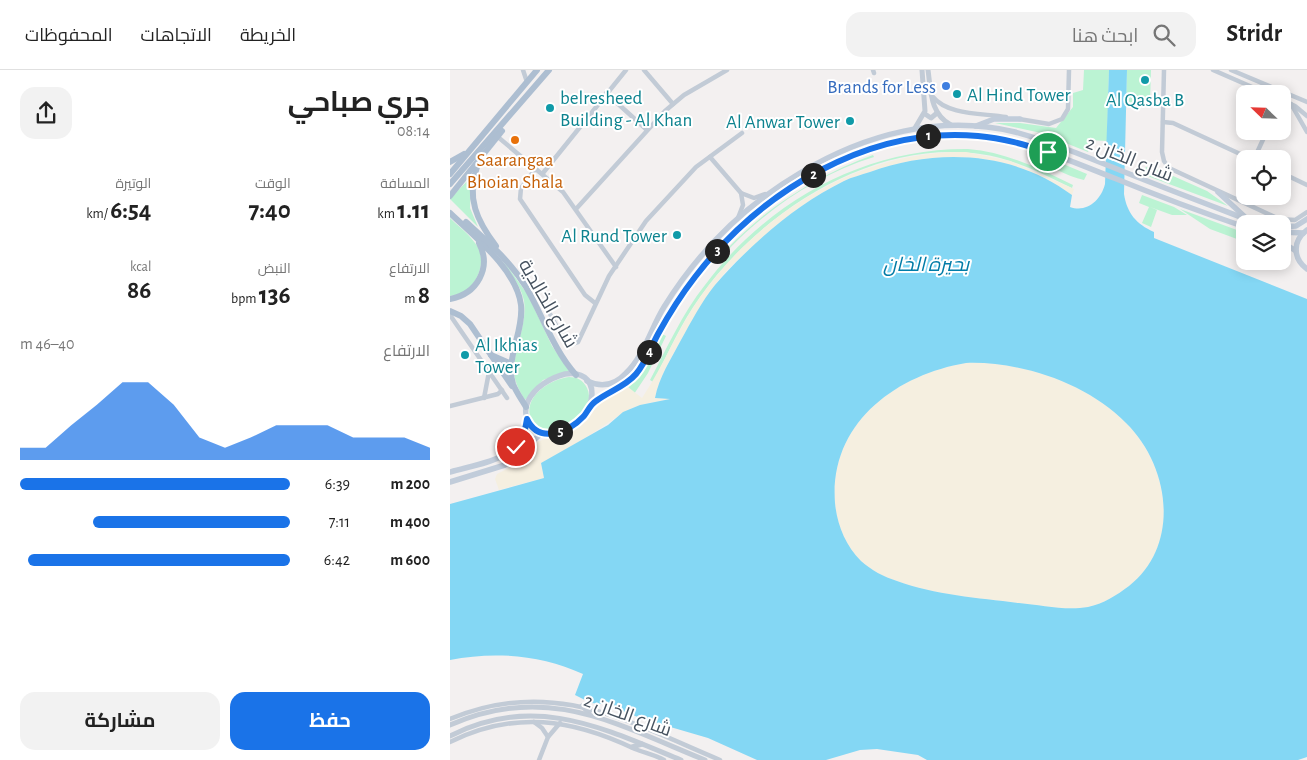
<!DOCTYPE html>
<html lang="ar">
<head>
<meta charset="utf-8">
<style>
	body { margin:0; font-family:"Alegreya Sans",Cairo,sans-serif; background:#f2f2f2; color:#222; direction:rtl; height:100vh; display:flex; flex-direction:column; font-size:19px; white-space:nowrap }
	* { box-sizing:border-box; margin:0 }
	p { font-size:16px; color:#767676 }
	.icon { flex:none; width:28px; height:28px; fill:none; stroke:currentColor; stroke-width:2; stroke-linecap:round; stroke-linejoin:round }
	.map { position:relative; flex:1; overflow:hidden; direction:ltr }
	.panel { display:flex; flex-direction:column; background:#fff; width:450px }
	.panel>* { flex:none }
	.needle { width:32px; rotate:293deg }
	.fabs { position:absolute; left:786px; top:15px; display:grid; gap:10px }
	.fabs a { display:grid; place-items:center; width:55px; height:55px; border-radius:10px; background:#fff; box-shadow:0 2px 12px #0003; font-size:25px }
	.pin { position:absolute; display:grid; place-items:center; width:42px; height:42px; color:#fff; margin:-21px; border:2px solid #fff; border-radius:50%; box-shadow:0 1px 5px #0007 }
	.km { position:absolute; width:25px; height:25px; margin:-12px; border-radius:50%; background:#222; color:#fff; font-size:14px; line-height:25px; text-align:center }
	.round { display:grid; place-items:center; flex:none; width:52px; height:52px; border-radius:15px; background:#f2f2f2 }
	.headline { display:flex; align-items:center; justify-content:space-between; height:85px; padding:0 20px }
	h1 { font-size:28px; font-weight:700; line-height:38px }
	.figures { display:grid; grid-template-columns:repeat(3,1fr); gap:8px; height:85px; padding:5px 20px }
	.figures div { display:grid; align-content:center }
	.figures b { font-size:25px; font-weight:700 }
	.figures small { font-size:14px; font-weight:400 }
	.figures p { font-size:14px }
	.chart { height:140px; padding:10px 20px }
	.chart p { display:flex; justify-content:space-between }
	.chart svg { width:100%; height:90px; margin-top:5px; fill:#1a73e8; opacity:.7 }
	.action { display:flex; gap:10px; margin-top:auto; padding:10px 20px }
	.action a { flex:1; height:58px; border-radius:15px; background:#1a73e8; color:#fff; font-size:20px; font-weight:700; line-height:58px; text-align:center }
	.action a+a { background:#f2f2f2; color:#222 }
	ul { padding:0 20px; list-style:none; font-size:16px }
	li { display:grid; grid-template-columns:80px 60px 1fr; align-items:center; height:38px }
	li i { height:12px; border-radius:6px; background:#1a73e8 }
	header { display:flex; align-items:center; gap:30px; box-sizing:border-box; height:70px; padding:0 25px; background:#fff; border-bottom:1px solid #e0e0e0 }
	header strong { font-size:24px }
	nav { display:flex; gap:28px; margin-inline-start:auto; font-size:18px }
	.search { width:350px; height:45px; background:#f2f2f2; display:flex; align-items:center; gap:12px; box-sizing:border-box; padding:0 18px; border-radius:15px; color:#767676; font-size:19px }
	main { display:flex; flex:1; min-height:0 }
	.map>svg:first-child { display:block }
	.green { fill:#bbf3d3 }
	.sand { fill:#f5efe0 }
	.water { fill:#84d7f4; fill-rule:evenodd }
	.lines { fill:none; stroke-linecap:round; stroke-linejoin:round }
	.minor { stroke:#c2cbd6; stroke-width:4.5 }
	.tertiary { stroke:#c2cbd6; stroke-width:5 }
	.secondary { stroke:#c1ccda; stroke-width:5.5 }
	.primary { stroke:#adbed1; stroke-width:6 }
	.route-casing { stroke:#fff; stroke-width:10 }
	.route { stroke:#1a73e8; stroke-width:6 }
	.culture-dot { fill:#0f9aa8; stroke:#fff; stroke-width:2 }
	.shop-dot { fill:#3f7fe0; stroke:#fff; stroke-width:2 }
	.food-dot { fill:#e8710a; stroke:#fff; stroke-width:2 }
	.labels { text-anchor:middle; stroke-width:4; stroke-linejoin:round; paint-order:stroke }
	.shop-label { font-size:19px; fill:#366cbe; stroke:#fff; text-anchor:end }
	.culture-label { font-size:19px; fill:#0d838f; stroke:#fff; text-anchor:start }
	.street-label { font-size:19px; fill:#46525f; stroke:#fff }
	.food-label { font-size:19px; fill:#c56008; stroke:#fff }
	.water-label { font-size:20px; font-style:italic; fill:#027ca7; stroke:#fff }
</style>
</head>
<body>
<header>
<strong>Stridr</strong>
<div class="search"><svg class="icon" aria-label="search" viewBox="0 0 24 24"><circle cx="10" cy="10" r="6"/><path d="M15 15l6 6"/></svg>ابحث هنا</div>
<nav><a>الخريطة</a><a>الاتجاهات</a><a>المحفوظات</a></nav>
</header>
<main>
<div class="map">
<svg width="857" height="690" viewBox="0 0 857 690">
	<rect width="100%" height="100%" fill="#f3f0f0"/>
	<!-- green -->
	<g class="green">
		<polygon points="634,0 659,0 657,71 638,70 641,74 638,82 591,63 545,53 570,53 606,58 623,37 623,23 633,20"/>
		<polygon points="677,0 701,0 700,34 676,32"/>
		<path d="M518,79C556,82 590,99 623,115L622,118C593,104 562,88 530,84C422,69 310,142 250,227C231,253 219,282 204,310L203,312L200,310C217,278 232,244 255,215C317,132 414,78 518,79Z"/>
		<path d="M423,85L424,87C369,104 318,138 278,180L277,179C318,136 368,105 423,85Z"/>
		<path d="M584,86L601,89L637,104L634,110C616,106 599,96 584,86Z"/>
		<polygon points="696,97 705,98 757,121 778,136 692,104"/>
		<polygon points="19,109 21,111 20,138 28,157 0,129"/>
		<polygon points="692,125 724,137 737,145 722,145 700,137 707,140 701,157 692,153 699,137 689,133"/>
		<polygon points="730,139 795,163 795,172 760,159"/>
		<path d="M0,148C8,156 18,163 25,173C37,187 30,211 15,221C11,224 5,225 0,226Z"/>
		<path d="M50,186L78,225L102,276L119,301L93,310L75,330C71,323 67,317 65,309C60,284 78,257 74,231C71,215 58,201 50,186Z"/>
		<polygon points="212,264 216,266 198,303 184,324 178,317 192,301"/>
		<path d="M119,307C127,307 133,310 137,318C151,346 88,381 80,346C75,325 101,309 119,307Z"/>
	</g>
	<!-- sand -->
	<g class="sand">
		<path d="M516,82L560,91L624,119L622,125C563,81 487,78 420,102C411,105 402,107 394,111C363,126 333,148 308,172C293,185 274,201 263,218C252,235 241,252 231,270C221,288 209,307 205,328L220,329C203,332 182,335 168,346C144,363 118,379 91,393L94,408L49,420L45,409L47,404L66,394L86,372L120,361L134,351L152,332L178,317L192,328C214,295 228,258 251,226C311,142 411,80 516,82Z"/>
		<path d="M516,293C571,291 637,313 676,353C720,397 731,475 679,516C667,525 653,534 638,537C616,541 591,535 569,533C529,528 485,525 447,511C434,507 421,500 411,491C395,475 387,454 385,433C379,354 445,305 516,293Z"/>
	</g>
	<!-- water -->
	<path class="water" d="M659,0H677L674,124C677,143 686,154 704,162V168L857,229V687L848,690H477L468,685L427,679L410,680L376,690H307L258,668L193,649L154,634L141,633L125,625L133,604C91,585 45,581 0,590V434L94,408L91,393L158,355L173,342L190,335L220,329L205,328C209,307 221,289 231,270C241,252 252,231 265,215C301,174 345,135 394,111C402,107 411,105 420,102C487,78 563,81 622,125L620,137C637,143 651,130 655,114ZM516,293C571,291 637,313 676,353C720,396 731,475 679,516C667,525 653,534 638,537C616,541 591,535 569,533C529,528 485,525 447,511C434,507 421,500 411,491C395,475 387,454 385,433C379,354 445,305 516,293Z"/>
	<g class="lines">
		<!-- minor -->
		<g class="minor">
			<polyline points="73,0 77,12"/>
			<polyline points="194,0 223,34"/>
			<polyline points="423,0 424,3"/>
			<polyline points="714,0 712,82 714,91 719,98 829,149 845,150 857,142"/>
			<polyline points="763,0 818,24"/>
			<polyline points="781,0 857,32"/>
			<polyline points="156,23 197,60"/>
			<path d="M482,26C498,46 533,43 556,47"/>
			<polyline points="832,30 845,36 857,46"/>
			<polyline points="841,34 857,62"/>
			<polyline points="569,49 599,54 612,49 618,39 619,0"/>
			<polyline points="713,52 723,53 801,89"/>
			<polyline points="48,67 113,122 166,197"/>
			<polyline points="260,87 291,123 304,128 315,124"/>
			<polyline points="804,89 817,61"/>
			<polyline points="86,98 71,118 70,129 135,225 145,233"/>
			<polyline points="93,103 176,0"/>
			<polyline points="832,103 857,115"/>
			<polyline points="126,139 215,41 234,25 277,0"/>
			<polyline points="288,148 293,135 291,123"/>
			<polyline points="99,242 114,270 122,274 128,272 159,206 196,151 246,97 292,63"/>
			<polyline points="0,245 57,328"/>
			<polyline points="34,328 39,302"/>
			<polyline points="0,336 48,324 52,320"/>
			<path d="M0,649C102,606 177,651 270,690"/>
			<polyline points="84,652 92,658 98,667"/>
			<path d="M0,672C65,640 122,649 185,679C195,683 205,685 214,690"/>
			<polyline points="89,690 98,667 110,653"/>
		</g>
		<!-- tertiary -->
		<g class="tertiary">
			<path d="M478,0C481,21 480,44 501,55"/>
			<polyline points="475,44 481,48 487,43"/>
			<polyline points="465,58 475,41 472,0"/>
			<polyline points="132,636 139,643"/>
			<path d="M0,655C97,612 166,654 255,690"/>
			<path d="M0,666C84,623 153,658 231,690"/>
			<polyline points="182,677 192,674"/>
		</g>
		<!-- secondary -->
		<g class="secondary">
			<polyline points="526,56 544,49 570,49"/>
			<polyline points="768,122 795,147"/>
			<polyline points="832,157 846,156 857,149"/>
			<path d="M857,160C843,170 842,188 857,199"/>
			<polyline points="832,162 853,163"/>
			<polyline points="832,172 846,181"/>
			<path d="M115,304C159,298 145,359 102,364C84,366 70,347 78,331C85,317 100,308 115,304Z"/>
			<path d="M137,311C152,318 165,315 176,303C194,286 201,258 214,237C248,182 294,136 350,103C415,64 490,44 565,62C600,71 633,86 667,99C714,118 762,136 809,154"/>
			<path d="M141,335L173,316L185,305C197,290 204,270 214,253C228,229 244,206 262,186C333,105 445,47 554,70C592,78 628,94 664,108C708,126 751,142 795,157"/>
			<path d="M0,402C31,393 74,390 77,349"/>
			<polyline points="0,412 55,395 92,363"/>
		</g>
		<!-- primary -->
		<g class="primary">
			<polyline points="0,92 14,84"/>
			<path d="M27,97C16,128 27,151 46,176"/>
			<polyline points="0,104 87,0"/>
			<polyline points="0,114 99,0"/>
			<polyline points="0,126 52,61"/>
			<path d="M0,143C24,166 67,200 71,235C74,261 55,289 63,314C66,322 72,330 76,337"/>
			<path d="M16,152C38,172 60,191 76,217C93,246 103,279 126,305"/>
			<path d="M0,229C27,224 42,198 29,173"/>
			<polyline points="0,241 11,246 20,254 62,316"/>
			<polyline points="41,285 62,294"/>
		</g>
	</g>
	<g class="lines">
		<defs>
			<path id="route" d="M66,377L74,365L77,349C89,375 119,362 134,346C138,341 140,335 146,331C159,321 175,317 186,304C196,292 201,277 208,264C219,244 231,225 245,207C311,121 418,56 528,66C553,68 576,75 598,82"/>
		</defs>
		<!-- route casing -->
		<use href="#route" class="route-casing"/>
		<!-- route -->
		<use href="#route" class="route"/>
	</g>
	<!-- markers -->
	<g class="culture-dot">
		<circle cx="695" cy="10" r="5"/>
		<circle cx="507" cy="24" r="5"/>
		<circle cx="100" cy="38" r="5"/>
		<circle cx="400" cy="51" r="5"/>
		<circle cx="227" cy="165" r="5"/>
		<circle cx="15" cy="285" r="5"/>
	</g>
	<circle class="shop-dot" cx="496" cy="16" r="5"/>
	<circle class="food-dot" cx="65" cy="70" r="5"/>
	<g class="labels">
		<!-- shop labels -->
		<g class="shop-label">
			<text x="486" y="23">Brands for Less</text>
		</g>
		<!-- culture labels -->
		<g class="culture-label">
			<text x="517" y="31">Al Hind Tower</text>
			<text x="110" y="34">belresheed<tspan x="110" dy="22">Building - Al Khan</tspan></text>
			<text x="695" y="36" text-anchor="middle">Al Qasba B</text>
			<text x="390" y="58" text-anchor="end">Al Anwar Tower</text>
			<text x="217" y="172" text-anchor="end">Al Rund Tower</text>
			<text x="25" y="281">Al Ikhias<tspan x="25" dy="22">Tower</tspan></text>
		</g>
		<!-- street labels -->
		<g class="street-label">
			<text transform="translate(680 88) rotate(22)" y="7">شارع الخان 2</text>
			<text transform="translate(99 233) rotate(60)" y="7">شارع الخالدية</text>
			<text transform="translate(178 644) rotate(20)" y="7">شارع الخان 2</text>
		</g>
		<!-- food labels -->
		<g class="food-label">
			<text x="65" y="96">Saarangaa<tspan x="65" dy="22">Bhoian Shala</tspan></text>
		</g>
		<!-- water labels -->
		<g class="water-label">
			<text x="476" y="201">بحيرة الخان</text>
		</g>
	</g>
</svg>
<div class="fabs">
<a><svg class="needle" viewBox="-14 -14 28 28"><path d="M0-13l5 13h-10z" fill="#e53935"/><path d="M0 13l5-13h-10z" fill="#767676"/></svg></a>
<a><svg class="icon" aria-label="locate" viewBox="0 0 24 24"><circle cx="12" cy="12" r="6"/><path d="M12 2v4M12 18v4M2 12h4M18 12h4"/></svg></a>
<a><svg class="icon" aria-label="layers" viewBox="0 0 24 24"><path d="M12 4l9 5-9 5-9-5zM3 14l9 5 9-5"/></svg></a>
</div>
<div class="pin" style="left:598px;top:82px;background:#1e9e55"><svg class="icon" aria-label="arrive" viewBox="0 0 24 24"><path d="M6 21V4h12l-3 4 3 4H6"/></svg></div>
<div class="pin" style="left:66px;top:377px;background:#d93025"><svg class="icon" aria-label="check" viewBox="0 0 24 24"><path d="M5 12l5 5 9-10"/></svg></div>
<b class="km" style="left:478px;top:66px">1</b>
<b class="km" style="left:363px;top:105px">2</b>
<b class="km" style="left:267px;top:181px">3</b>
<b class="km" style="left:199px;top:282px">4</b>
<b class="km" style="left:110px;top:362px">5</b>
</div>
<section class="panel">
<div class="headline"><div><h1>جري صباحي</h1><p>08:14</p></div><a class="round"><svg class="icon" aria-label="share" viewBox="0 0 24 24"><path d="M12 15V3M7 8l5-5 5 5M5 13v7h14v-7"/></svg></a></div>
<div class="figures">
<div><p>المسافة</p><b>1.11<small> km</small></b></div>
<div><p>الوقت</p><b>7:40</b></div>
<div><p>الوتيرة</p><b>6:54<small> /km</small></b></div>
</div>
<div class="figures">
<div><p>الارتفاع</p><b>8<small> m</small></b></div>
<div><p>النبض</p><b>136<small> bpm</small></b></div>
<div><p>kcal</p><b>86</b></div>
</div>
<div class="chart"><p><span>الارتفاع</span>40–46 m</p>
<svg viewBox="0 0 160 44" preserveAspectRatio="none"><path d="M0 44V38L10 38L20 27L30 17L40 6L50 6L60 17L70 33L80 38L90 33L100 27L110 27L120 27L130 33L140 33L150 33L160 38V44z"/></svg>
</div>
<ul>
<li><b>200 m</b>6:39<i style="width:100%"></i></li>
<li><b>400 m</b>7:11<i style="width:73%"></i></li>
<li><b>600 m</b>6:42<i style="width:97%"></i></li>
</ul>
<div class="action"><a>حفظ</a><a>مشاركة</a></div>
</section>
</main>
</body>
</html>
